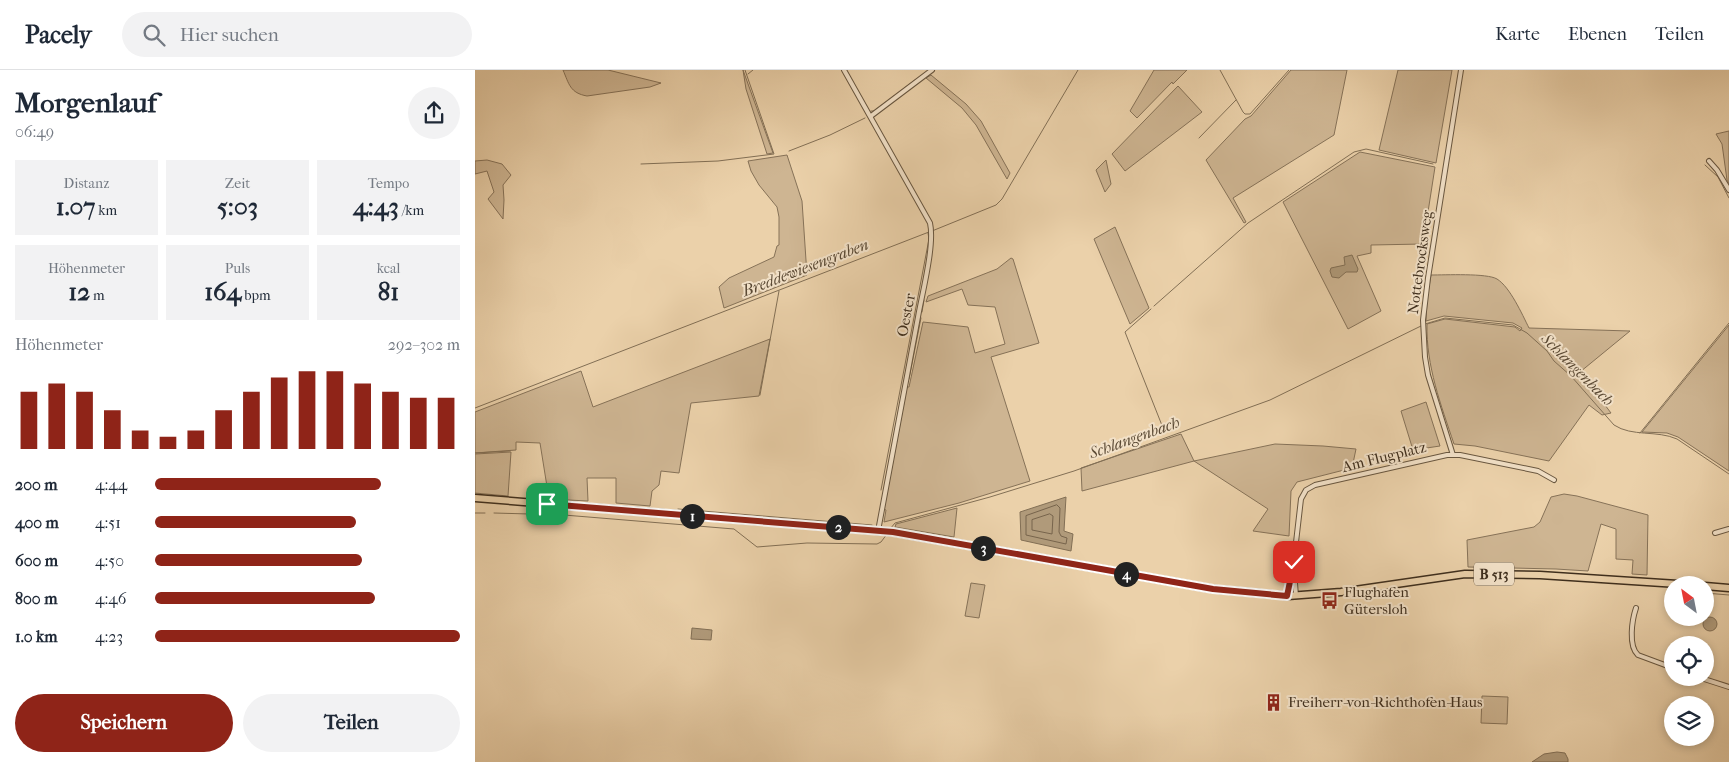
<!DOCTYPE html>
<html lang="de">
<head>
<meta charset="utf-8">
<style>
	body { margin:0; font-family:"IM FELL French Canon",serif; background:#f2f2f3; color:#1f2937; height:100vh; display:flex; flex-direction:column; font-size:19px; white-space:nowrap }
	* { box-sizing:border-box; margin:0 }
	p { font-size:16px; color:#747a83 }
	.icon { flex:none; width:28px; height:28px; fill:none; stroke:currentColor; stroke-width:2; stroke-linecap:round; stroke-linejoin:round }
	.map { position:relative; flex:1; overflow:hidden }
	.panel { display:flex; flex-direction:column; background:#fff; width:475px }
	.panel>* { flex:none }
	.needle { width:32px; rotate:328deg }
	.buttons { position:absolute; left:1189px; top:506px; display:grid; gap:10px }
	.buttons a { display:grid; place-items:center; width:50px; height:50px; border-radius:50%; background:#fff; box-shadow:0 2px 8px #0003; font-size:25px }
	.pin { position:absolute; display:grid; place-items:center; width:42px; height:42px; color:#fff; margin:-21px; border-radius:10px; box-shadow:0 2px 8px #0006 }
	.km { position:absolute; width:25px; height:25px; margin:-12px; border-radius:50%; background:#222; color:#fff; font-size:14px; line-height:25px; text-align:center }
	.round { display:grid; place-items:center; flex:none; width:52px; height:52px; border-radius:26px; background:#f2f2f3 }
	.headline { display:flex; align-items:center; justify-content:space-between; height:85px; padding:0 15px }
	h1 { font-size:28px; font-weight:700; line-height:38px }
	.figures { display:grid; grid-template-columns:repeat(3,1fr); gap:8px; height:85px; padding:5px 15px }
	.figures div { display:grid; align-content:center; border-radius:0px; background:#f2f2f3; text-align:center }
	.figures b { font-size:25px; font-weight:700 }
	.figures small { font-size:14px; font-weight:400 }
	.figures p { font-size:14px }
	.chart { height:140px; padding:10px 15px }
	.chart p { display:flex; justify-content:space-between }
	.chart svg { width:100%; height:90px; margin-top:5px; stroke:#8f2418; stroke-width:6 }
	.button { display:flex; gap:10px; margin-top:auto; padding:10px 15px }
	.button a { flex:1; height:58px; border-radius:30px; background:#8f2418; color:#fff; font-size:20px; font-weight:700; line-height:58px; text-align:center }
	.button a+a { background:#f2f2f3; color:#1f2937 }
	ul { padding:0 15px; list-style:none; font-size:16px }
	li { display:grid; grid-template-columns:80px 60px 1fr; align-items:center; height:38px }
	li i { height:12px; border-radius:6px; background:#8f2418 }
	header { display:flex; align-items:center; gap:30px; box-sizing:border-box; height:70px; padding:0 25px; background:#fff; border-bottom:1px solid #e0e1e3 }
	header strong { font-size:24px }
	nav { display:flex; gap:28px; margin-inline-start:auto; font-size:18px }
	.search { width:350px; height:45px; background:#f2f2f3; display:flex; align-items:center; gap:12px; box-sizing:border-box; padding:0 18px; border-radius:28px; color:#747a83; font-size:19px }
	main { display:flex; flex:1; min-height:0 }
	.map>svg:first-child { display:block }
	.green { fill:#ceb592; stroke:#867258 }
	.water { fill:#b09a7a; stroke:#826f55 }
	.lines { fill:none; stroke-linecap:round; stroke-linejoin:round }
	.shore { stroke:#77644c; stroke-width:1 }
	.stream { stroke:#826f55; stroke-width:1 }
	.minor-casing { stroke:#695740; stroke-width:6 }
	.primary-casing { stroke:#3e2e1d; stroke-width:9 }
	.minor { stroke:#f2e1c8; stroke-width:4 }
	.primary { stroke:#ebd1aa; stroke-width:6 }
	.route-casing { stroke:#fff; stroke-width:10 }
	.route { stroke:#8f2418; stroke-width:6 }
	.labels { text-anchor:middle; stroke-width:4; stroke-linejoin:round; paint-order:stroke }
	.shield { fill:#f2e1c8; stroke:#746450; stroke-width:1 }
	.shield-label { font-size:14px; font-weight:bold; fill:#3e2e1d }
	.street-label { font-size:15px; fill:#3e2e1d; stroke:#f2e1c8 }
	.poi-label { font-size:15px; fill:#3e2e1d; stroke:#f2e1c8; text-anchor:start }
	.water-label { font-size:16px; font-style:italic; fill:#5a4934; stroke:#f2e1c8 }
</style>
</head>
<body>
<header>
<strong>Pacely</strong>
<div class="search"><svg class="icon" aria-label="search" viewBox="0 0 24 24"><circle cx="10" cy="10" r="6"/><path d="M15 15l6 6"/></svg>Hier suchen</div>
<nav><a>Karte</a><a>Ebenen</a><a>Teilen</a></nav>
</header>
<main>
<section class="panel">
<div class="headline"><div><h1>Morgenlauf</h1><p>06:49</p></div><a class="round"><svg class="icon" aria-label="share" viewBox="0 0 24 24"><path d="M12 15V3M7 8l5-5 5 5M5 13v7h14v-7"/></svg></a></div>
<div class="figures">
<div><p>Distanz</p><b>1.07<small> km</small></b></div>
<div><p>Zeit</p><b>5:03</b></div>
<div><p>Tempo</p><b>4:43<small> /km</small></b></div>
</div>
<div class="figures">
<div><p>Höhenmeter</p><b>12<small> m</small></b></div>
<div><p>Puls</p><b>164<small> bpm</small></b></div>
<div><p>kcal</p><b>81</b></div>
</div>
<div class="chart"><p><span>Höhenmeter</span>292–302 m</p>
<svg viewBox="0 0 160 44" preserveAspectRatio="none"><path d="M5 44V16M15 44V12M25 44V16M35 44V25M45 44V35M55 44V38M65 44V35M75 44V25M85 44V16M95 44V9M105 44V6M115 44V6M125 44V12M135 44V16M145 44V19M155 44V19"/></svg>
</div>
<ul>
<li><b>200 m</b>4:44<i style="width:74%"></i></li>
<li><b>400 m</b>4:51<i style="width:66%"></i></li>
<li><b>600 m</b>4:50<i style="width:68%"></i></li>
<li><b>800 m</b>4:46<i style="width:72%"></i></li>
<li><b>1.0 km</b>4:23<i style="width:100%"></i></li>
</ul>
<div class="button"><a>Speichern</a><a>Teilen</a></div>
</section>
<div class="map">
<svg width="1254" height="692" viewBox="0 0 1254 692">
	<rect width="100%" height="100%" fill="#ebd1aa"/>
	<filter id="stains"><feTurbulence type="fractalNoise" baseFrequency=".004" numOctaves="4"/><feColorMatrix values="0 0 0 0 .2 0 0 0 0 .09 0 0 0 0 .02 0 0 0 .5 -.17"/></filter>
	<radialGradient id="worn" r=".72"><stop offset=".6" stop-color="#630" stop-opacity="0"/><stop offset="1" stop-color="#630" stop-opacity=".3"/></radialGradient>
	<!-- green -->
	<g class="green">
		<path d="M88,0H133L186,13L175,17L112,26C95,23 94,14 88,0Z"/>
		<polygon points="268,0 298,83 292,84 271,19"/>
		<polygon points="679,0 712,0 698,14 697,12 662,48 655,41"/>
		<polygon points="816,0 872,0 859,65 758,128 771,152 769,153 731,90 770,49 776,46"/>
		<polygon points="923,0 977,0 961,93 904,80"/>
		<polygon points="456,5 491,34 506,51 535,103 532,109 501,55 487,38 451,8"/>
		<polygon points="703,16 727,42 650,101 637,84"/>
		<polygon points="1254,61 1254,114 1252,110 1247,74 1241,64"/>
		<polygon points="885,82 960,97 948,174 896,175 896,183 882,186 906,241 873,259 808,132"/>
		<polygon points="312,85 327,131 332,205 249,238 244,217 254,208 299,187 302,176 304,175 304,147 302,137 284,115 276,101 273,91"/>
		<polygon points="12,90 27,94 36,105 28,115 29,130 28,149 13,129 19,122 12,101 0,104 0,91"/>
		<polygon points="631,90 636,114 630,122 621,100"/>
		<polygon points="640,157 674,238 655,254 619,169"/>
		<polygon points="536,188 538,189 564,273 516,287 555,411 484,433 409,452 411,440 409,439 432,317 434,317 448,252 493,257 500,283 530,274 520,237 493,235 487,219 451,232 453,226 522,199"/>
		<path d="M956,205C970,205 1012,203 1022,209C1035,217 1047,244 1054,258L1155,261L1105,302L1136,343L1127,345L1114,335L1074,391L1000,376L979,374C966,335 951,296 952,254L970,249L1040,257L1045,261L1047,258L1038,253L969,246L951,251L952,229Z"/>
		<polygon points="1254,255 1254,401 1203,367 1192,363 1167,362"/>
		<polygon points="295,269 284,326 216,333 204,403 186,401 184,415 177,421 175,436 141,433 141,408 112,408 113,431 74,429 65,373 41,372 41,380 0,383 0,342 106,301 118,337"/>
		<polygon points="951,332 965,376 938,380 926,341"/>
		<polygon points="706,364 719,391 800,374 848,376 881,379 877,398 822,412 816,421 814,466 778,461 793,439 719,391 607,421 606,398"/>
		<polygon points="36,382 33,426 0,423 0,384"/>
		<polygon points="1089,424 1102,426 1173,445 1172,505 1157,504 1158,490 1141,489 1141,459 1126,454 1113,501 1081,499 993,497 992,470 1059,457 1065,452 1076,427"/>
		<polygon points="482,438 479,467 420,457 421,454"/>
		<polygon points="496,513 510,515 504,548 490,546"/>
		<polygon points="1007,626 1033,627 1032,654 1006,653"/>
	</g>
	<!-- water -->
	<g class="water">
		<polygon points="877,185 883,199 882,202 871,202 864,208 857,207 855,201 856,198 870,195 869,187"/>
		<polygon points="591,427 589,461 598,464 596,481 546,470 545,442"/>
		<circle cx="1235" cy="554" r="7"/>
		<polygon points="217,558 237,560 236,570 216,569"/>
		<polygon points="1082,682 1090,683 1093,689 1093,692 1057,692 1069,684"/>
	</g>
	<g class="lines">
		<!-- shore -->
		<g class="shore">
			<polygon points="582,435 585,438 584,462 586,466 592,468 591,474 551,465 551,446"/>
			<polygon points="575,444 578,446 577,464 557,460 557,450"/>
		</g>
		<!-- stream -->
		<g class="stream">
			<polyline points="745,0 768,42 770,44 775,44 814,0"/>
			<polyline points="273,4 278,0"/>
			<polyline points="396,41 399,41 440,10"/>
			<polyline points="401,45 447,10"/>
			<polyline points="724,68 761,30"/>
			<polyline points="314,81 355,65 390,48"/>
			<polyline points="166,94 243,91 299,84 270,0"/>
			<polyline points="1230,95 1243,107 1254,128"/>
			<polyline points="1251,111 1254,116"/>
			<polyline points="457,161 521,135 527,129 603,0"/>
			<polyline points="679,236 773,153 879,82 891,79 958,94"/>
			<polyline points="676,239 650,262 690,363"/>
			<polyline points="447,242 449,230"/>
			<path d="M950,254L970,248L1038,255L1052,263L1072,281L1079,291L1096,306L1139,355C1157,367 1182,360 1202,369L1254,404"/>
			<polyline points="434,309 446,248"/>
			<polyline points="285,325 304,221"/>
			<polyline points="0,338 454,162"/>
			<polyline points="1165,363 1254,253"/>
			<polyline points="0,383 35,381"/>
			<polyline points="406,420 454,169 453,163"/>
			<polyline points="203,439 397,455"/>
			<polyline points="0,443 10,443"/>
			<polyline points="19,443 89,445 259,459 282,477 332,473 402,474 406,472 412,464"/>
			<polyline points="415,459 420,453 515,427 599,401 795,330 946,256"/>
			<polyline points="1230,523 1254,525"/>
		</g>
		<defs>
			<g id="minor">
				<path d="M369,0L455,153C460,175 447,224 443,247C430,318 416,389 403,461"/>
				<polyline points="396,46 457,0"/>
				<polyline points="1234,91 1242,100 1254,120"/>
				<polyline points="978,385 953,305 950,287 948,250 953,208 986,0"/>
				<polyline points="1240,463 1254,459"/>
				<polyline points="817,507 820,513 821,526"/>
				<polyline points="813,526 817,507 826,429 831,420 840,415 972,385 985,385 1063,401 1079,410"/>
				<path d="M1161,538C1157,550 1153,576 1163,585L1198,598"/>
				<polyline points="1226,608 1254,617"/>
			</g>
			<g id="primary">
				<polyline points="0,428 418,462 738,519 813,526 866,522 990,504 1065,505 1218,515"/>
				<polyline points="1230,516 1254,518"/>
			</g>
		</defs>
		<!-- minor casing -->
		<use href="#minor" class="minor-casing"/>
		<!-- primary casing -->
		<use href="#primary" class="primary-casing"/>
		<!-- minor -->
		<use href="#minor" class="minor"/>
		<!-- primary -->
		<use href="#primary" class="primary"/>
	</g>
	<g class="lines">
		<defs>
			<polyline id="route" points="72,434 418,462 738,519 812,526 819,492"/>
		</defs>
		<!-- route casing -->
		<use href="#route" class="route-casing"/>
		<!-- route -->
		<use href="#route" class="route"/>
	</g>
	<!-- icons -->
	<defs>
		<symbol id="bus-bare" viewBox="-9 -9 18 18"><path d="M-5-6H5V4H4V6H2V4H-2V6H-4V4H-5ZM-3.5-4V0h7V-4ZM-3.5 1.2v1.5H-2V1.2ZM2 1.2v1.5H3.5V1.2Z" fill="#8f2418" stroke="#f2e1c8" stroke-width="2.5" paint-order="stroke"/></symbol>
		<symbol id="building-bare" viewBox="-9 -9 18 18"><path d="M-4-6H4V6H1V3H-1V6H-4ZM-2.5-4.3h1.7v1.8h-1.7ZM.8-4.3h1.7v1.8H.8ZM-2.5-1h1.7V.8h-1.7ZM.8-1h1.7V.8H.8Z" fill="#8f2418" stroke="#f2e1c8" stroke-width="2.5" paint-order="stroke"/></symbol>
	</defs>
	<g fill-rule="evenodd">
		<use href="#bus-bare" x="842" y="518" width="25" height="25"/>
		<use href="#building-bare" x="786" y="620" width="25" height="25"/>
	</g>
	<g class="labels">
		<!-- shield labels -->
		<rect class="shield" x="999" y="492.5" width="40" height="23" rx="4"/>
		<g class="shield-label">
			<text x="1019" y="509">B 513</text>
		</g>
		<!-- street labels -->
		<g class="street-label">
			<text transform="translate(945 192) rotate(-82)" y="5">Nottebrocksweg</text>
			<text transform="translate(431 245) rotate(-79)" y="5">Oester</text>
			<text transform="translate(909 387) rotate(-14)" y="5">Am Flugplatz</text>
		</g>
		<!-- poi labels -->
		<g class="poi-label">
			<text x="869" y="527">Flughafen<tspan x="869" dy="17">Gütersloh</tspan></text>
			<text x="813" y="637">Freiherr-von-Richthofen-Haus</text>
		</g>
		<!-- water labels -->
		<g class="water-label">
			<text transform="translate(330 197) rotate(-21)" y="6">Breddewiesengraben</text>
			<text transform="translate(1103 299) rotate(45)" y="6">Schlangenbach</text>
			<text transform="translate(659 367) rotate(-20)" y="6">Schlangenbach</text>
		</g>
	</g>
	<rect width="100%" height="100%" filter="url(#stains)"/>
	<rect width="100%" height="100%" fill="url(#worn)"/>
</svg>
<div class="buttons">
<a><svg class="needle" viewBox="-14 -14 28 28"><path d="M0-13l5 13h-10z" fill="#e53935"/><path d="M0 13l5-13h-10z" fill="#747a83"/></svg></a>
<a><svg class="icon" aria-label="locate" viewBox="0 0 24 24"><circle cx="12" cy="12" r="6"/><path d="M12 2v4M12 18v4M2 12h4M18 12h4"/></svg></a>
<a><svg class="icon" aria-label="layers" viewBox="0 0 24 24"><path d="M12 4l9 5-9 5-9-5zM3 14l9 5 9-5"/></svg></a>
</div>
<div class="pin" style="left:72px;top:434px;background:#1e9e55"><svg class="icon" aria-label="arrive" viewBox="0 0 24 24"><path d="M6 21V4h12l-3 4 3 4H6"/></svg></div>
<div class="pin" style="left:819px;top:492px;background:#d93025"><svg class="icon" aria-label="check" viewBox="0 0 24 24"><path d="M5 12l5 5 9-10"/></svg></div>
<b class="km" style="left:217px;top:446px">1</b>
<b class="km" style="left:363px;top:457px">2</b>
<b class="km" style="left:508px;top:478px">3</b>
<b class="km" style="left:651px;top:504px">4</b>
</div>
</main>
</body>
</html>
